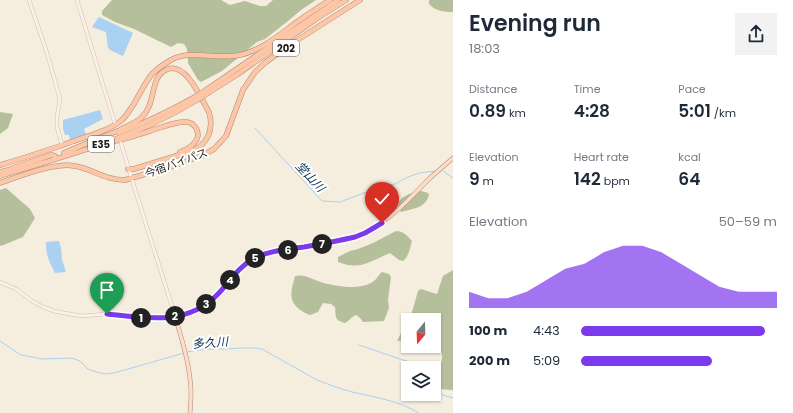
<!DOCTYPE html>
<html lang="en">
<head>
<meta charset="utf-8">
<style>
	body { margin:0; font-family:Poppins,"Noto Sans JP",sans-serif; background:#f2f2f3; color:#1f2937; height:100vh; display:flex; flex-direction:column; font-size:15px; white-space:nowrap }
	* { box-sizing:border-box; margin:0 }
	p { font-size:13px; color:#747a83 }
	.icon { flex:none; width:22px; height:22px; fill:none; stroke:currentColor; stroke-width:2; stroke-linecap:round; stroke-linejoin:round }
	.map { position:relative; flex:1; overflow:hidden }
	.details { display:flex; flex-direction:column; background:#fff; width:340px }
	.details>* { flex:none }
	.needle { width:26px; rotate:199deg }
	.controls { position:absolute; left:401px; top:313px; display:grid; gap:8px }
	.controls a { display:grid; place-items:center; width:40px; height:40px; border-radius:0px; background:#fff; box-shadow:0 1px 3px #0004; font-size:20px }
	.pin { position:absolute; display:grid; place-items:center; width:34px; height:34px; color:#fff; margin:-41px -17px; border-radius:50% 50% 50% 0; rotate:-45deg; box-shadow:0 0 4px #0007 }
	.pin .icon { rotate:45deg }
	.km { position:absolute; width:20px; height:20px; margin:-10px; border-radius:50%; background:#222; color:#fff; font-size:11px; line-height:20px; text-align:center }
	.round { display:grid; place-items:center; flex:none; width:42px; height:42px; border-radius:0px; background:#f2f2f3 }
	.headline { display:flex; align-items:center; justify-content:space-between; height:68px; padding:0 16px }
	h1 { font-size:22px; font-weight:600; line-height:30px }
	.metrics { display:grid; grid-template-columns:repeat(3,1fr); gap:6px; height:68px; padding:4px 16px }
	.metrics div { display:grid; align-content:center }
	.metrics b { font-size:17px; font-weight:600 }
	.metrics small { font-size:11px; font-weight:400 }
	.metrics p { font-size:11px }
	.chart { height:112px; padding:8px 16px }
	.chart p { display:flex; justify-content:space-between }
	.chart svg { width:100%; height:72px; margin-top:4px; fill:#7c3aed; opacity:.7 }
	ul { padding:0 16px; list-style:none; font-size:13px }
	li { display:grid; grid-template-columns:64px 48px 1fr; align-items:center; height:30px }
	li i { height:10px; border-radius:5px; background:#7c3aed }
	main { display:flex; flex:1; min-height:0 }
	.map>svg:first-child { display:block }
	.green { fill:#b6bf9b }
	.water { fill:#aad1f1 }
	.lines { fill:none; stroke-linecap:round; stroke-linejoin:round }
	.stream { stroke:#aad1f1; stroke-width:1 }
	.secondary-casing { stroke:#cac2b4; stroke-width:4 }
	.primary-casing { stroke:#ae8974; stroke-width:4.5 }
	.highway-casing { stroke:#ae8974; stroke-width:5.5 }
	.secondary { stroke:#feeee5; stroke-width:3 }
	.primary { stroke:#fdddca; stroke-width:3.5 }
	.highway { stroke:#fcc6a7; stroke-width:4.5 }
	.highway-bridge-casing { stroke:#ae8974; stroke-width:5.5; stroke-linecap:butt }
	.highway-bridge { stroke:#fcc6a7; stroke-width:4.5 }
	.route-casing { stroke:#fff; stroke-width:8 }
	.route { stroke:#7c3aed; stroke-width:5 }
	.labels { text-anchor:middle; stroke-width:4; stroke-linejoin:round; paint-order:stroke }
	.shield { fill:#fff; stroke:#605e5a; stroke-width:1 }
	.shield-label { font-size:10px; font-weight:bold; fill:#1c1914 }
	.street-label { font-size:11px; fill:#1c1914; stroke:#fff }
	.water-label { font-size:12px; font-style:italic; fill:#063554; stroke:#fff }
</style>
</head>
<body>
<main>
<div class="map">
<svg width="453" height="413" viewBox="0 0 453 413">
	<rect width="100%" height="100%" fill="#f5edde"/>
	<!-- green -->
	<g class="green">
		<polygon points="112,0 221,0 230,5 245,1 260,6 266,6 273,0 316,0 301,10 288,21 265,39 257,42 222,71 201,82 198,80 188,63 187,49 184,44 178,43 171,47 134,29 115,22 102,15 102,11"/>
		<path d="M429,0H453V12C444,12 435,11 429,4Z"/>
		<polygon points="0,112 13,114 8,128 0,134"/>
		<polygon points="6,188 30,209 35,218 23,237 1,246 0,245 0,190"/>
		<path d="M421,191L428,193L429,195C425,209 413,208 402,212L398,210C398,208 398,206 399,203C400,196 414,192 421,191Z"/>
		<path d="M396,231C403,231 408,236 412,241C410,248 409,256 403,261L399,260L390,253C370,261 361,271 338,262V257L350,251L358,249L373,243Z"/>
		<path d="M453,270V390L438,389L434,387V368H422L433,363L437,364L441,363C444,355 441,348 434,345V320H408V340L397,341L412,312L418,291L421,289L437,294L443,276Z"/>
		<path d="M382,272L389,274L391,277L388,300L389,308L384,321L363,322C354,309 354,318 345,323C334,320 336,317 335,307L331,304L323,303L318,312L310,315C306,314 303,312 299,309C287,299 292,289 295,276C305,273 317,282 328,284C340,287 360,289 371,283C376,281 378,275 382,272Z"/>
	</g>
	<!-- water -->
	<g class="water">
		<polygon points="99,17 133,33 123,56 112,51 108,48 106,32 92,27"/>
		<polygon points="100,110 103,119 84,129 86,134 70,140 69,135 65,135 63,129 63,120"/>
		<path d="M59,241L61,248L62,260L66,272L55,273C49,261 46,256 46,242Z"/>
	</g>
	<g class="lines">
		<!-- stream -->
		<g class="stream">
			<polyline points="255,128 322,201 340,202 377,188 395,184 408,177 419,173 436,171"/>
			<polyline points="443,171 453,178"/>
			<polyline points="0,341 21,355 43,359 72,358 80,361 88,369 93,371 105,374 114,373 184,353"/>
			<polyline points="359,345 403,360 407,361 415,368"/>
			<path d="M187,352C200,349 214,349 227,349C239,348 250,347 262,349L317,380C328,384 340,389 352,392C375,397 399,401 419,413"/>
			<polyline points="434,387 443,395 453,398"/>
		</g>
		<defs>
			<g id="secondary">
				<polyline points="29,0 47,53 60,99 57,117 57,127 62,145"/>
				<polyline points="77,0 115,124"/>
				<path d="M0,282L16,289L32,301L43,307L54,311L64,313L82,316L107,314L140,318H157L175,316C157,258 138,201 121,143"/>
			</g>
			<path id="primary" d="M190,413C191,402 192,390 190,379C188,357 181,337 175,316C195,311 207,307 221,290C231,279 240,265 254,259C262,254 273,253 283,251C306,246 331,244 354,237C385,227 408,200 430,178C438,171 445,165 453,158"/>
			<g id="highway">
				<polyline points="206,90 338,0"/>
				<polyline points="208,93 238,74 316,19 346,0"/>
				<path d="M119,133C145,123 170,111 195,97"/>
				<path d="M115,141C131,138 146,132 162,127C170,125 178,121 186,122C190,122 194,125 196,128C203,140 189,149 180,152"/>
				<path d="M64,153C82,145 101,138 120,130C127,126 135,123 141,118C153,107 151,93 157,79C159,75 163,71 168,69C187,63 201,99 209,112C214,129 208,144 192,151L134,169H128"/>
				<path d="M0,165C21,159 42,152 63,145C80,138 108,132 122,120C135,107 140,89 152,74C157,69 164,64 171,60C190,49 218,60 240,55C262,50 279,35 297,22C308,14 319,7 330,0"/>
				<polyline points="13,168 51,155 55,156"/>
				<polyline points="0,172 16,168"/>
				<path d="M0,176C34,165 69,156 102,144C135,133 167,118 197,100"/>
				<path d="M0,183C20,176 55,162 75,166C93,169 104,180 125,180L173,166L201,156L214,149L226,136L229,128L243,90L255,72L266,62L291,44L360,0"/>
			</g>
		</defs>
		<!-- secondary casing -->
		<use href="#secondary" class="secondary-casing"/>
		<!-- primary casing -->
		<use href="#primary" class="primary-casing"/>
		<!-- highway casing -->
		<use href="#highway" class="highway-casing"/>
		<!-- secondary -->
		<use href="#secondary" class="secondary"/>
		<!-- primary -->
		<use href="#primary" class="primary"/>
		<!-- highway -->
		<use href="#highway" class="highway"/>
		<defs>
			<g id="highway-bridge">
				<polyline points="195,97 206,90"/>
				<polyline points="197,100 208,93"/>
			</g>
		</defs>
		<!-- highway-bridge casing -->
		<use href="#highway-bridge" class="highway-bridge-casing"/>
		<!-- highway-bridge -->
		<use href="#highway-bridge" class="highway-bridge"/>
	</g>
	<g class="lines">
		<defs>
			<path id="route" d="M107,314C145,318 187,326 217,295C229,283 238,267 253,259C267,251 288,249 304,247C321,244 338,241 355,237L365,233L382,223"/>
		</defs>
		<!-- route casing -->
		<use href="#route" class="route-casing"/>
		<!-- route -->
		<use href="#route" class="route"/>
	</g>
	<g class="labels">
		<!-- shield labels -->
		<g class="shield">
			<rect x="273" y="40" width="26" height="16" rx="3"/>
			<rect x="88" y="136" width="26" height="16" rx="3"/>
		</g>
		<g class="shield-label">
			<text x="286" y="52">202</text>
			<text x="101" y="148">E35</text>
		</g>
		<!-- street labels -->
		<g class="street-label">
			<text transform="translate(176 163) rotate(-20)" y="4">今宿バイパス</text>
		</g>
		<!-- water labels -->
		<g class="water-label">
			<text transform="translate(310 177) rotate(47)" y="4">堂山川</text>
			<text transform="translate(210 343) rotate(-4)" y="4">多久川</text>
		</g>
	</g>
</svg>
<div class="controls">
<a><svg class="needle" viewBox="-14 -14 28 28"><path d="M0-13l5 13h-10z" fill="#e53935"/><path d="M0 13l5-13h-10z" fill="#747a83"/></svg></a>
<a><svg class="icon" aria-label="layers" viewBox="0 0 24 24"><path d="M12 4l9 5-9 5-9-5zM3 14l9 5 9-5"/></svg></a>
</div>
<div class="pin" style="left:107px;top:314px;background:#1e9e55"><svg class="icon" aria-label="arrive" viewBox="0 0 24 24"><path d="M6 21V4h12l-3 4 3 4H6"/></svg></div>
<div class="pin" style="left:382px;top:223px;background:#d93025"><svg class="icon" aria-label="check" viewBox="0 0 24 24"><path d="M5 12l5 5 9-10"/></svg></div>
<b class="km" style="left:141px;top:318px">1</b>
<b class="km" style="left:175px;top:316px">2</b>
<b class="km" style="left:206px;top:304px">3</b>
<b class="km" style="left:230px;top:280px">4</b>
<b class="km" style="left:255px;top:258px">5</b>
<b class="km" style="left:288px;top:250px">6</b>
<b class="km" style="left:322px;top:244px">7</b>
</div>
<section class="details">
<div class="headline"><div><h1>Evening run</h1><p>18:03</p></div><a class="round"><svg class="icon" aria-label="share" viewBox="0 0 24 24"><path d="M12 15V3M7 8l5-5 5 5M5 13v7h14v-7"/></svg></a></div>
<div class="metrics">
<div><p>Distance</p><b>0.89<small> km</small></b></div>
<div><p>Time</p><b>4:28</b></div>
<div><p>Pace</p><b>5:01<small> /km</small></b></div>
</div>
<div class="metrics">
<div><p>Elevation</p><b>9<small> m</small></b></div>
<div><p>Heart rate</p><b>142<small> bpm</small></b></div>
<div><p>kcal</p><b>64</b></div>
</div>
<div class="chart"><p><span>Elevation</span>50–59 m</p>
<svg viewBox="0 0 160 44" preserveAspectRatio="none"><path d="M0 44V34L10 38L20 38L30 34L40 27L50 20L60 17L70 10L80 6L90 6L100 10L110 17L120 24L130 31L140 34L150 34L160 34V44z"/></svg>
</div>
<ul>
<li><b>100 m</b>4:43<i style="width:94%"></i></li>
<li><b>200 m</b>5:09<i style="width:67%"></i></li>
</ul>
</section>
</main>
</body>
</html>
